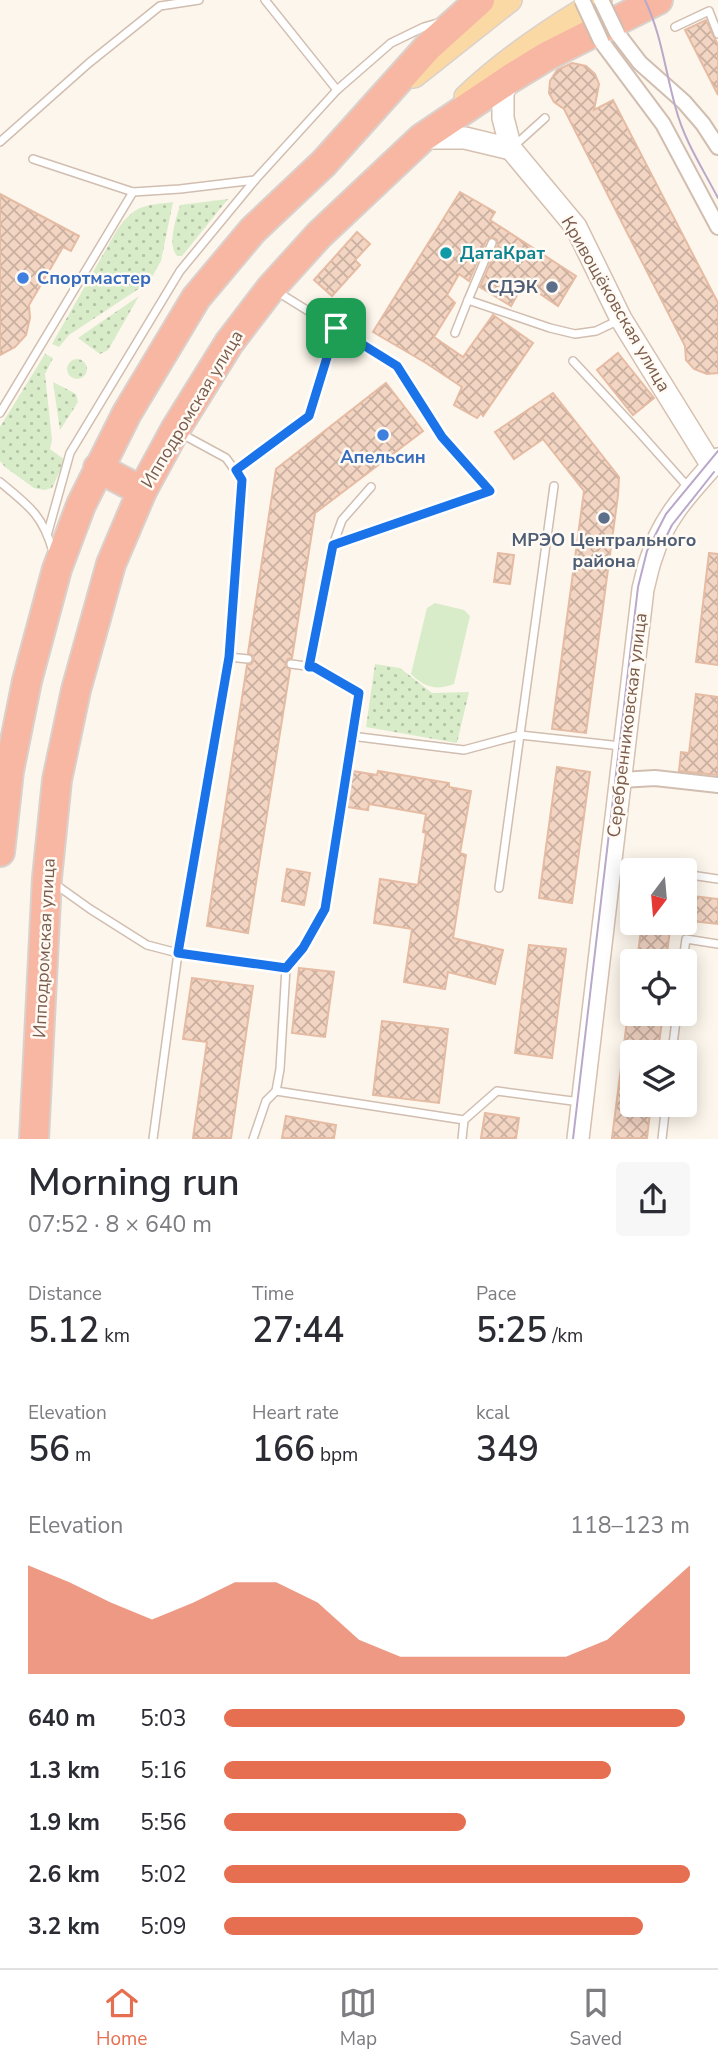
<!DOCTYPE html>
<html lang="en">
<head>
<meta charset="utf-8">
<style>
	body { margin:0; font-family:"Nunito Sans",sans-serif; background:#f7f7f7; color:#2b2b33; height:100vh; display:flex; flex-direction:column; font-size:26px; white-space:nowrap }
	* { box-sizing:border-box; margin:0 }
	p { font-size:23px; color:#7c7c81 }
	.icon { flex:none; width:38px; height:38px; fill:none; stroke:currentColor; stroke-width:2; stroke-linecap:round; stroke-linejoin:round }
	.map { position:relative; height:1139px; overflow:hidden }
	.side { display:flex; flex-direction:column; background:#fff; flex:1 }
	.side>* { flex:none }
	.needle { width:46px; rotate:196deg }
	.buttons { position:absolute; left:620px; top:858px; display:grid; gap:14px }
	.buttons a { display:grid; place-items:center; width:77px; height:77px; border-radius:7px; background:#fff; box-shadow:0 4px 18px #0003; font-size:35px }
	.pin { position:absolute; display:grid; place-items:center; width:60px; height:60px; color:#fff; margin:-30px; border-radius:14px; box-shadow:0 4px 10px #0006 }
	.round { display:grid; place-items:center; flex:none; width:74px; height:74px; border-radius:7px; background:#f7f7f7 }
	.head { display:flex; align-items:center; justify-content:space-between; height:119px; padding:0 28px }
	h1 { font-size:38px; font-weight:600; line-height:52px }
	.figures { display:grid; grid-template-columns:repeat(3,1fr); gap:10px; height:119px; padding:7px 28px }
	.figures div { display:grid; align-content:center }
	.figures b { font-size:35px; font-weight:600 }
	.figures small { font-size:19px; font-weight:400 }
	.figures p { font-size:19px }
	.chart { height:196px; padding:14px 28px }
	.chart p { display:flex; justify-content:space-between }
	.chart svg { width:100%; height:126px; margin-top:7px; fill:#e76f51; opacity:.7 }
	ul { padding:0 28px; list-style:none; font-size:23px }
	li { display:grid; grid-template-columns:112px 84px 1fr; align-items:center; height:52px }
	li i { height:18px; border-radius:9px; background:#e76f51 }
	.tab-bar { display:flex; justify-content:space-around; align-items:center; height:98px; border-top:2px solid #e1e1e2; background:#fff; font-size:19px; color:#7c7c81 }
	.tab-bar a { display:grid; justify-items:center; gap:4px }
	.tab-bar .current { color:#e76f51 }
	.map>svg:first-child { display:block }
	.grass { fill:url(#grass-dots) }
	.pitch { fill:#d8ecc9 }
	.building { fill:url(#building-cross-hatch); stroke:#e6bba3; stroke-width:2 }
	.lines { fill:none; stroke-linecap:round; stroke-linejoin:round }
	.lane-casing { stroke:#d1beb0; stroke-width:10 }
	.street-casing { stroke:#d1beb0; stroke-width:18 }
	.secondary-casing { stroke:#d6c0b0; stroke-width:24 }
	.primary-casing { stroke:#dad1cd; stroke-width:26 }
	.highway-casing { stroke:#dad1cd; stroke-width:32 }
	.lane { stroke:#fff; stroke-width:7 }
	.street { stroke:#fff; stroke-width:14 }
	.secondary { stroke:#fff; stroke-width:21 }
	.primary { stroke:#fbd9a5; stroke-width:23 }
	.highway { stroke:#f7b7a3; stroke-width:28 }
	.tram { stroke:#b9a8c9; stroke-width:2 }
	.street-bridge-casing { stroke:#d1beb0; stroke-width:18; stroke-linecap:butt }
	.street-bridge { stroke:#fff; stroke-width:14 }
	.route-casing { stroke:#fff; stroke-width:14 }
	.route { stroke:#1a73e8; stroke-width:9 }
	.culture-dot { fill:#0f9aa8; stroke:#fffaf3; stroke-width:2.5 }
	.shop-dot { fill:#3f7fe0; stroke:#fffaf3; stroke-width:2.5 }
	.service-dot { fill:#5c6f8a; stroke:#fffaf3; stroke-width:2.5 }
	.labels { text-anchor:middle; stroke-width:5; stroke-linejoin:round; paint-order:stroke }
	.culture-label { font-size:18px; font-weight:bold; fill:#0d838f; stroke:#fffaf3; text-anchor:start }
	.shop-label { font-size:18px; font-weight:bold; fill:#366cbe; stroke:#fffaf3; text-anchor:start }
	.service-label { font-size:18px; font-weight:bold; fill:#4e5e75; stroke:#fffaf3; text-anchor:end }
	.street-label { font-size:18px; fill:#7a5c4d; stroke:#fffaf3 }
</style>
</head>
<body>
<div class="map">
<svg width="718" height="1139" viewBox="0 0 718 1139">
	<defs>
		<pattern id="grass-dots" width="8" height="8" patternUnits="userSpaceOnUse" patternTransform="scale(1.75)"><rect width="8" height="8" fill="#d8ecc9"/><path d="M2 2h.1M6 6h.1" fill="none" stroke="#b4c2a5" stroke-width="1.8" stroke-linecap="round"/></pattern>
		<pattern id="building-cross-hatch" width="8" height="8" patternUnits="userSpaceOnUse" patternTransform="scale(1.75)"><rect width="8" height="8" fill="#f3d5c3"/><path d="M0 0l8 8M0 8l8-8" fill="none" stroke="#cab0a1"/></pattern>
	</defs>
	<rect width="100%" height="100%" fill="#fdf6ec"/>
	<!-- grass -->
	<g class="grass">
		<path d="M228,199L182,256H177C167,243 176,220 180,205Z"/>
		<path d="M173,202L161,261L149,282L69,335L59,347L52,344L117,230C136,204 143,206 173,202Z"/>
		<polygon points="139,296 108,350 100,354 78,338"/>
		<polygon points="45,354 53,358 45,374 52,440 50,449 65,460 52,488 44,490 34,488 5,467 0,461 0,427"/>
		<circle cx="77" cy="369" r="10"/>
		<polygon points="53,382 76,394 78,402 60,430"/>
		<polygon points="375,664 400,668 432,693 469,692 457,743 366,727"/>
	</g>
	<!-- pitch -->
	<path class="pitch" d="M435,603L464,610L470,616L454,684C436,691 424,687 411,674L427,608Z"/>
	<!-- building -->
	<g class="building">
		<polygon points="706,20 718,45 718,95 685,30"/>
		<polygon points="572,63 586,66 595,74 599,84 594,110 613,100 718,303 718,373 707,374 694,369 686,360 685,346 564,109 554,102 549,93 550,81 557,70"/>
		<polygon points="460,192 495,212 490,220 576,276 558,306 524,283 511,306 480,287 498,245 497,240 492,237 486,241 469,281 459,274 447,295 455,303 434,337 463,357 493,315 533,343 483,416 481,413 477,418 454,405 462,387 426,363 373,332"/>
		<polygon points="0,194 79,236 71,251 63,247 29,305 30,318 26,335 15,347 0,355"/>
		<polygon points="357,232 370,244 355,260 360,265 332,296 314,280"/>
		<polygon points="618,353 654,398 633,415 597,370"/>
		<polygon points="386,383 423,431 315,513 292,658 288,659 285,663 286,667 290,670 248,933 207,926 247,665 251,664 254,660 253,656 248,653 276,469"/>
		<polygon points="553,393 619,477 618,495 586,733 552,729 584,491 543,439 514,459 495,432"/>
		<polygon points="498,553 514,555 510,584 494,582"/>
		<polygon points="709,553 718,554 718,665 696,662"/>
		<polygon points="696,694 718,697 718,775 679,771 681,752 689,753"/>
		<polygon points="557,767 590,772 572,903 539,898"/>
		<polygon points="353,771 377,775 378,771 449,783 449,787 471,791 460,853 466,855 453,938 503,950 495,984 448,972 445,989 404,982 412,929 374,923 380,879 418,885 426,833 423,832 426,814 369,804 368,810 347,807"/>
		<polygon points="287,869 310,873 304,905 282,901"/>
		<polygon points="684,895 718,899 718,924 684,920"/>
		<polygon points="642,922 671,922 666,961 637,961"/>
		<polygon points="529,945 566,949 552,1058 515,1053"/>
		<polygon points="299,968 334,972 325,1037 292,1033"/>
		<polygon points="192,978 253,986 231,1138 193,1138 207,1042 183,1039"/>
		<polygon points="628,1013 663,1013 658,1052 625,1052 632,1052 632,1104 651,1104 647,1138 612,1138"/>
		<polygon points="382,1021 448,1029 439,1103 373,1095"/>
		<polygon points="485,1113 519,1118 516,1138 481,1138"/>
		<polygon points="286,1116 336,1125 334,1138 282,1138"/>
	</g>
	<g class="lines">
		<defs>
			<g id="lane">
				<polyline points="265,0 337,90"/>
				<polyline points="675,27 709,11 718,34"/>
				<polyline points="0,142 89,63 160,6 199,0"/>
				<polyline points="514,146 545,118"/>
				<polyline points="33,159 133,192 180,189 255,180 337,90 391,43 424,27 441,22"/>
				<polyline points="276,291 397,366 442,437 490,490 333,545"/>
				<polyline points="468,300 492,243"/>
				<polyline points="455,333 468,300 550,328 575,334 596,331 617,321"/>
				<polyline points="573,361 639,432 688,487"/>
				<polyline points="0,413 133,192"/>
				<polyline points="236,470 309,416 336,328"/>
				<path d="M0,482C28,505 43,515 53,552"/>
				<polyline points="48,532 70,453 180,271 255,180"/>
				<polyline points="229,657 248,659"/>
				<polyline points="309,667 333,545 342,520 371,487"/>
				<polyline points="351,736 464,750 520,735 621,746"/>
				<polyline points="613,865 654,870"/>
				<polyline points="684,874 718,879"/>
				<polyline points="55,884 90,909 147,945 178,953 286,968"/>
				<polyline points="499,888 554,486"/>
				<polyline points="683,961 686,939 718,944"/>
				<polyline points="672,1052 677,1013"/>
				<polyline points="276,1091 464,1120 497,1091 580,1102"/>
				<polyline points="153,1139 178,953 229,657 242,480 226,458 180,433"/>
				<polyline points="253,1139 266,1101 276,1091 280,1069 286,968 303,948 325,909 359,693 314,667 291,664"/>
				<polyline points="462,1139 464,1120"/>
				<polyline points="662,1139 666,1104"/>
			</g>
			<g id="street">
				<polyline points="617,33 640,63 684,102 703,124 718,147"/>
				<polyline points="601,41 663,124 718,227"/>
				<polyline points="621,780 655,778 718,785"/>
			</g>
			<g id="secondary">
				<polyline points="511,78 503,92 503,118 511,149 576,227 621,319 712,466"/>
				<polyline points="422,138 465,138 511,149"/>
				<path d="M578,1139L643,589C646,578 648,566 652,556C663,518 692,488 718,459"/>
			</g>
			<g id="primary">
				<polyline points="414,76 510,0"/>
				<path d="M466,97C506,59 552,28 600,0"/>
			</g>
			<g id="highway">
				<polyline points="98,468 142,491"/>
				<polyline points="0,852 9,771 27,681 57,569 81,505 127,413 196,298 253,230 324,163 429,46 480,0"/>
				<polyline points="34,1139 47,878 57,780 76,690 111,564 142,491 175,430 229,343 271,288 319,235 422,138 511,78 547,56 658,0"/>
			</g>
		</defs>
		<!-- lane casing -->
		<use href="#lane" class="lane-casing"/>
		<!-- street casing -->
		<use href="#street" class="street-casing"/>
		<!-- secondary casing -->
		<use href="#secondary" class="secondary-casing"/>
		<!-- primary casing -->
		<use href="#primary" class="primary-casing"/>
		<!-- highway casing -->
		<use href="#highway" class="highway-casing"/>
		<!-- lane -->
		<use href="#lane" class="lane"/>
		<!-- street -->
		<use href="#street" class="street"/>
		<!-- secondary -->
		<use href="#secondary" class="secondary"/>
		<!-- primary -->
		<use href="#primary" class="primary"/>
		<!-- highway -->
		<use href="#highway" class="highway"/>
		<!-- tram -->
		<g class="tram">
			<path d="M645,0C662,36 665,71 676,109C684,140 703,169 718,198"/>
			<polyline points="663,543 672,525 714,472"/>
			<polyline points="573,1139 638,587 647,551 666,514 718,451"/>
		</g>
		<defs>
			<g id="street-bridge">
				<polyline points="582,0 601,41"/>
				<polyline points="601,0 617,33"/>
			</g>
		</defs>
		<!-- street-bridge casing -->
		<use href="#street-bridge" class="street-bridge-casing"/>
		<!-- street-bridge -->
		<use href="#street-bridge" class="street-bridge"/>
	</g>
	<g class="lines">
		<defs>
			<polygon id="route" points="336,328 397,366 442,437 490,491 333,545 309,667 314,667 359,693 325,909 303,948 286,968 178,953 229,657 242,480 236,470 309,416"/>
		</defs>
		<!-- route casing -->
		<use href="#route" class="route-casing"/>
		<!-- route -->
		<use href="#route" class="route"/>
	</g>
	<!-- markers -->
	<circle class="culture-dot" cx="446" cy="253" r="7"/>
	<g class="shop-dot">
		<circle cx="23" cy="278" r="7"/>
		<circle cx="383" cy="435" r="7"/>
	</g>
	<g class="service-dot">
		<circle cx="552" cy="287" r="7"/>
		<circle cx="604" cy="518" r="7"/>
	</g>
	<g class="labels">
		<!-- culture labels -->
		<g class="culture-label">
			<text x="460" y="259">ДатаКрат</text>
		</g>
		<!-- shop labels -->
		<g class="shop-label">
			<text x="37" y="284">Спортмастер</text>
			<text x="383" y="463" text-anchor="middle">Апельсин</text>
		</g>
		<!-- service labels -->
		<g class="service-label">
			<text x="538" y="293">СДЭК</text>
			<text x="604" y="546" text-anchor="middle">МРЭО Центрального<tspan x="604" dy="21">района</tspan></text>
		</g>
		<!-- street labels -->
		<g class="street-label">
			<text transform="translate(616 304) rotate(60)" y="6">Кривощёковская улица</text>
			<text transform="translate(192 409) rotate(-59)" y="6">Ипподромская улица</text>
			<text transform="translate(627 725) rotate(-83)" y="6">Серебренниковская улица</text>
			<text transform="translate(44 948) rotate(-87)" y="6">Ипподромская улица</text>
		</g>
	</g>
</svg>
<div class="buttons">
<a><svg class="needle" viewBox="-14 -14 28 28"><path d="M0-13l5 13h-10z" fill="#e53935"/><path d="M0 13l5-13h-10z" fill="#7c7c81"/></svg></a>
<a><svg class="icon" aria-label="locate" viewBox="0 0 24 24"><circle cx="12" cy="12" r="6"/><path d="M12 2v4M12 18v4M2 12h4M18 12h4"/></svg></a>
<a><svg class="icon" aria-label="layers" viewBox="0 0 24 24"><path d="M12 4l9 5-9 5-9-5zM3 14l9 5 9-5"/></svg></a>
</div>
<div class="pin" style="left:336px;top:328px;background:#1e9e55"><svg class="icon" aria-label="arrive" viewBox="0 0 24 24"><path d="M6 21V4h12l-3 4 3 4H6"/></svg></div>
</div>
<section class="side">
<div class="head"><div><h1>Morning run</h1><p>07:52 · 8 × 640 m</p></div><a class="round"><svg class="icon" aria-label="share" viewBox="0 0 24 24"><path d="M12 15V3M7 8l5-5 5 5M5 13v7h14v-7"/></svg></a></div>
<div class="figures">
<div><p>Distance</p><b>5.12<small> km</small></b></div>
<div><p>Time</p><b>27:44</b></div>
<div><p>Pace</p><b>5:25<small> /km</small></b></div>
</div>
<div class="figures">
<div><p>Elevation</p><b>56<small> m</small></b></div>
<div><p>Heart rate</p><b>166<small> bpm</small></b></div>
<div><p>kcal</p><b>349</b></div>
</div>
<div class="chart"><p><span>Elevation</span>118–123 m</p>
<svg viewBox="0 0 160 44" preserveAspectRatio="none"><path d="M0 44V6L10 12L20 19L30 25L40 19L50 12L60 12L70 19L80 32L90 38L100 38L110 38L120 38L130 38L140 32L150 19L160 6V44z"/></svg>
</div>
<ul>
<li><b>640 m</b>5:03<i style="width:99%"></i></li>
<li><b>1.3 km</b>5:16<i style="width:83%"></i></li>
<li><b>1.9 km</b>5:56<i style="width:52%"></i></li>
<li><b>2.6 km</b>5:02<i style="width:100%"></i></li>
<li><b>3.2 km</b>5:09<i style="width:90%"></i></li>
</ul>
</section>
<nav class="tab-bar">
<a class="current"><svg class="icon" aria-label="home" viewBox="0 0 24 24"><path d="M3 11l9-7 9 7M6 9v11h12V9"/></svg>Home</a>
<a><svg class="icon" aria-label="map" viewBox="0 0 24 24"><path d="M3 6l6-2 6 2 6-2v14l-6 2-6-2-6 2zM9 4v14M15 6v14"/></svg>Map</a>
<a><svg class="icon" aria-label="saved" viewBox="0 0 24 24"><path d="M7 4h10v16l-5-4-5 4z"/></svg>Saved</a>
</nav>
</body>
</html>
